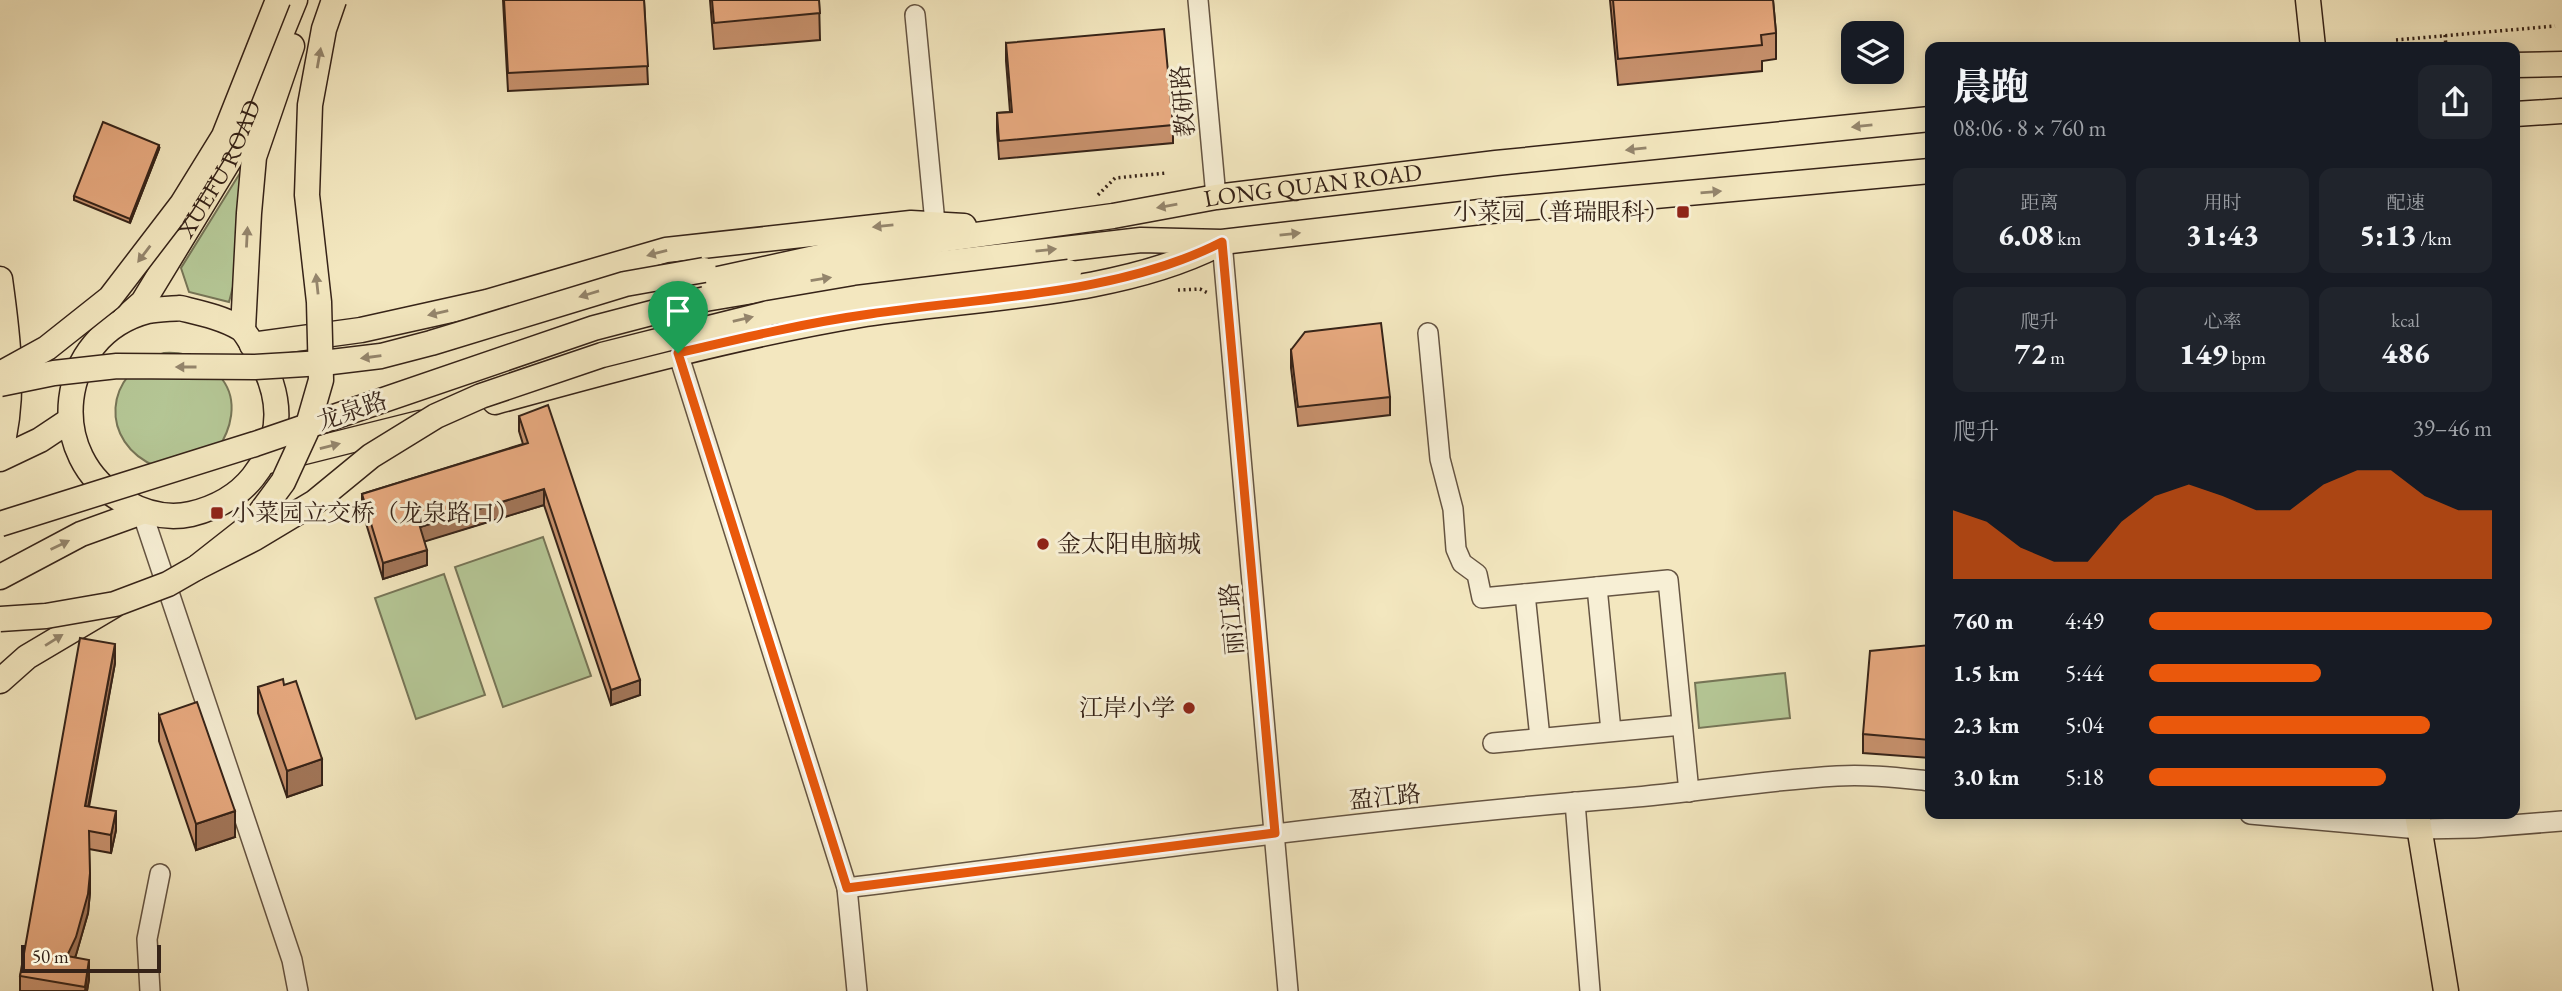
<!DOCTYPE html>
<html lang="zh">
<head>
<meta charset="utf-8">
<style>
	body { margin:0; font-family:"EB Garamond","Noto Serif SC",serif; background:#20242c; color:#f1f3f6; height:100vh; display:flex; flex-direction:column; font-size:26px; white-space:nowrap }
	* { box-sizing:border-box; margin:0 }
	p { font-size:23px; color:#9ea1a6 }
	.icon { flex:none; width:38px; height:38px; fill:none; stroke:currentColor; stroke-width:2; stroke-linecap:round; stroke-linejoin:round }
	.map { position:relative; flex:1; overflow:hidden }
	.sheet { position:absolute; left:1925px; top:42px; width:595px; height:777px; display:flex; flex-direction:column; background:#171b24; border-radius:14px; box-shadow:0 4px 18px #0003 }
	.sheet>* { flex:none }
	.buttons { position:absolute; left:1841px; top:21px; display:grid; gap:14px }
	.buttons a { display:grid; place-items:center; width:63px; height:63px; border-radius:14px; background:#171b24; box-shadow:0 4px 18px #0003; font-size:35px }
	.scale { position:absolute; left:21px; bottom:18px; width:140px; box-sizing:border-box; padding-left:7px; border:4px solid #362318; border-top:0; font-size:19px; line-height:24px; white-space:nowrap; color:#362318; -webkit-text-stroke:5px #f7efd5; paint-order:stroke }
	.pin { position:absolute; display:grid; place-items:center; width:60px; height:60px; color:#fff; margin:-72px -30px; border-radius:50% 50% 50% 0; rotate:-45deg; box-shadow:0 0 7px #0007 }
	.pin .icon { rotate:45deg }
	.round { display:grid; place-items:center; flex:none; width:74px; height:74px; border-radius:14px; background:#20242c }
	.overview { display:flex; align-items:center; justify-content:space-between; height:119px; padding:0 28px }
	h1 { font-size:38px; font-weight:800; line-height:52px }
	.figures { display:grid; grid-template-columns:repeat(3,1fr); gap:10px; height:119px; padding:7px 28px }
	.figures div { display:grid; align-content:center; border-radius:14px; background:#20242c; text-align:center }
	.figures b { font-size:30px; font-weight:800 }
	.figures small { font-size:19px; font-weight:400 }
	.figures p { font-size:19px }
	.chart { height:196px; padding:14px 28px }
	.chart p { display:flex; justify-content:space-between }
	.chart svg { width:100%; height:126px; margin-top:7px; fill:#ea580c; opacity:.7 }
	ul { padding:0 28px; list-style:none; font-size:23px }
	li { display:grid; grid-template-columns:112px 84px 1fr; align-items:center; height:52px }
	li i { height:18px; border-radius:9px; background:#ea580c }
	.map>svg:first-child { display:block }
	.green { fill:#b5c796; stroke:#767557; stroke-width:2 }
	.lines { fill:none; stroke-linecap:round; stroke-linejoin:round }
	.minor-casing { stroke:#655442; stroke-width:22 }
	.major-casing { stroke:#362318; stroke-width:27 }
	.path { stroke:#362318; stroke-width:3.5; stroke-dasharray:2 3.5; stroke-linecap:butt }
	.minor { stroke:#f7efd5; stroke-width:19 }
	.major { stroke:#f3e7bf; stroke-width:24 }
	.major-bridge-casing { stroke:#362318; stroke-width:27; stroke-linecap:butt }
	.major-bridge { stroke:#f3e7bf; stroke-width:24 }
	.wall { fill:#c7916d; stroke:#362318; stroke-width:2 }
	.shaded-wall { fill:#a27659; stroke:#362318; stroke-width:2 }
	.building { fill:#e7a97f; stroke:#362318; stroke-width:2 }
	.oneway { fill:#94856c }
	.route-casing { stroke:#fff; stroke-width:14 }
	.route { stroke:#ea580c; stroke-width:9 }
	.poi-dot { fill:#8f2418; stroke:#f7efd5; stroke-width:2.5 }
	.labels { text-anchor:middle; stroke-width:6; stroke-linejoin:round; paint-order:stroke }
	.street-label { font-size:24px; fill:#362318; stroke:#f7efd5 }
	.poi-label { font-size:24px; fill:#362318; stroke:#f7efd5; text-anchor:end }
</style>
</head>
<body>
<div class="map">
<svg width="2562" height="991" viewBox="0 0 2562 991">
	<rect width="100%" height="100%" fill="#f3e7bf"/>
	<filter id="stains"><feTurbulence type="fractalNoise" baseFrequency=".00286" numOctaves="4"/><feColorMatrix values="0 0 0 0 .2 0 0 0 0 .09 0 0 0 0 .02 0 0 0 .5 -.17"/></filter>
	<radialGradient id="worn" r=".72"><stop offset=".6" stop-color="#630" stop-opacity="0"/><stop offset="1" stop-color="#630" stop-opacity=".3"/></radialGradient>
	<!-- green -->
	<g class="green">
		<polygon points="240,173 245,176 234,283 229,302 189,292 181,268"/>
		<path d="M164,353C182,352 191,355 205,366C210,370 218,374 222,379C239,401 231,430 217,450L157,467C98,443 103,371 164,353Z"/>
		<polygon points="543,537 591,676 503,707 455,567"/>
		<polygon points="444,574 485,695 416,719 375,598"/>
		<polygon points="1785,673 1790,718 1699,728 1695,683"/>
	</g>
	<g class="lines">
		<defs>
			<g id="minor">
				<polyline points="1198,0 1216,197"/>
				<polyline points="915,15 935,223"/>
				<polyline points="1222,242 1288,991"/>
				<polyline points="1428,333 1440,459 1453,509 1456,549 1462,563 1477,574 1482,598 1668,580 1689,792"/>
				<polyline points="678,353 847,888 857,991"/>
				<polyline points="142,512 292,960 298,991"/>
				<polyline points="1597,587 1611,731"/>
				<polyline points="1525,594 1540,738"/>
				<polyline points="1493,743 1682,725"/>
				<polyline points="1575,802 1590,991"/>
				<polyline points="2250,814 2419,829 2474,828 2562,821"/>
				<path d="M847,888C1106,855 1365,819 1625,798C1696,792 1767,780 1837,776C1868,774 1900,778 1930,781"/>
				<polyline points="150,991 147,939 160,874"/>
			</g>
			<g id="major">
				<polyline points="2308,0 2313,47"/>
				<polyline points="2515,65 2562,64"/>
				<polyline points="2515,114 2562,111"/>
				<path d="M0,279C8,336 16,397 0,453"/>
				<path id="s1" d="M700,283L824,256L1113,216L1216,197L1496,163L1930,119"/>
				<polyline points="705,299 866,272 1141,240 1222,242 1480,212 1930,171"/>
				<path d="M180,308C200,313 221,317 240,328C246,332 251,343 255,349C282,393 286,435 253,477C237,497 216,508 191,514C168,519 146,514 125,502C43,458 56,335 148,311C158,309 170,309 180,308Z"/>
				<path id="s2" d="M125,318L143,302L230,159L295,0"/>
				<polyline points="243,329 249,213 254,157 292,46"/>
				<polyline points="252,345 361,330 487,302 666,250 911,223 964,226"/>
				<path d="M495,402C618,368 740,335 866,314C977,297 1116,296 1217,245"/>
				<polyline points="0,459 40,440 70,420"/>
				<polyline points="264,462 420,423"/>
				<polyline points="0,577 81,534 142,512"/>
				<polyline points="0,681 27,657 113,606"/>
				<polyline points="2417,814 2446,991"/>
			</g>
		</defs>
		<!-- minor casing -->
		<use href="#minor" class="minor-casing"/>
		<!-- major casing -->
		<use href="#major" class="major-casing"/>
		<!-- path -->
		<g class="path">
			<polyline points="2445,35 2446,47"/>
			<polyline points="2396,40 2555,26"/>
			<polyline points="1098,195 1115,178 1166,173"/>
			<polyline points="1178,290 1200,289 1208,293"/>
		</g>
		<!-- minor -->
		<use href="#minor" class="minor"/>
		<!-- major -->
		<use href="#major" class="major"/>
		<defs>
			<g id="major-bridge">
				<polyline points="0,374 47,348 110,298 182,204 224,136 278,0"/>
				<polyline points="0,384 54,373 117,366 255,367 323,363 381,356 431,343 625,284 704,270"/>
				<polyline points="0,524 255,444 594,328 705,299"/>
				<polyline points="196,568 255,538 315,502 371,456 436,416 481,396 602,355 769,313 857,298 1069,272"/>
				<polyline points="0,619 46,616 115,604 168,584 196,568 252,524 283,482 306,432 321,380 319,302 307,195 310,105 324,29 334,0"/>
			</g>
		</defs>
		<!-- major-bridge casing -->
		<use href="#major-bridge" class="major-bridge-casing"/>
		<!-- major-bridge -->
		<use href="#major-bridge" class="major-bridge"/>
	</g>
	<!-- wall -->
	<g class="wall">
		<polygon points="503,0 644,0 648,84 508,91"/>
		<polygon points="710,0 819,0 820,40 714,49"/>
		<polygon points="1610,0 1773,0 1776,33 1776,59 1762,61 1762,71 1618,85"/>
		<polygon points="1006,43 1173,125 1173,143 999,159 997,131 997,113 1010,112 1006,61"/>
		<polygon points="159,149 130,223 74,200 74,196"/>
		<polygon points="1291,350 1390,397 1390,415 1298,426 1291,368"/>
		<polygon points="519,416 640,695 611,705 544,505 424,541 427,565 383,579 362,510 362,494 523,444 519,431"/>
		<polygon points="1930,645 1930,758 1863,753 1863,734"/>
		<polygon points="115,663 89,807 116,830 111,853 89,849 90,892 88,913 75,958 89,979 87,991 20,991 20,976"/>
		<polygon points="284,685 322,785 287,797 258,713 258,687"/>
		<polygon points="159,715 235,837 196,850 159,741"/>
	</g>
	<!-- shaded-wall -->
	<g class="shaded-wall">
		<polygon points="159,145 159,149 130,223 130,219"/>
		<polygon points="544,489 544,505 420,543 420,527"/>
		<polygon points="427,550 427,565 383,579 383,563"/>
		<polygon points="115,644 115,663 85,824 85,806"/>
		<polygon points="640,680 640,695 611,705 611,690"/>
		<polygon points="322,759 322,785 287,797 287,771"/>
		<polygon points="116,811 116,830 111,853 111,835"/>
		<polygon points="235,811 235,837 196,850 196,824"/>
		<polygon points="90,873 90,892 88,913 76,955 67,975 67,956"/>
		<polygon points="89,960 89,979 87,991 85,991"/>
	</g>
	<!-- building -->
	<g class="building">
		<polygon points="504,0 644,0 648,66 508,73"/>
		<polygon points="712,0 819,0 820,13 714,23"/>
		<polygon points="1613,0 1773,0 1776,33 1761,35 1762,45 1618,59"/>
		<polygon points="1164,29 1173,125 999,141 997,113 1012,112 1006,43"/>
		<polygon points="103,122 159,145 130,219 74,196"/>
		<polygon points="1381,323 1390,397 1298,407 1291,350 1305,332"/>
		<polygon points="548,405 640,680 611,690 544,489 420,527 427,550 383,563 362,494 528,443 519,416"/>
		<polygon points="80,638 115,644 85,806 116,811 111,835 89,831 90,873 88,894 76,937 67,956 89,960 85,987 20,976"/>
		<polygon points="1930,645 1930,740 1863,734 1870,651"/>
		<polygon points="283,679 284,685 296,681 322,759 287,771 258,687"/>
		<polygon points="197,702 235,811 196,824 159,715"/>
	</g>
	<!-- one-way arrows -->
	<defs><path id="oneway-solid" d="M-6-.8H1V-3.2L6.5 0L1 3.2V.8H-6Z" transform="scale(1.75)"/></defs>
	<g class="oneway">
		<use href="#oneway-solid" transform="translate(319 58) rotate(-80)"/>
		<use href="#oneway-solid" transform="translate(1862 126) rotate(174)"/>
		<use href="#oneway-solid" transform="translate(1636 149) rotate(174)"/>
		<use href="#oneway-solid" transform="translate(1711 192) rotate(-5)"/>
		<use href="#oneway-solid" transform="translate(1167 206) rotate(170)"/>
		<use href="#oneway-solid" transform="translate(883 226) rotate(174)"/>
		<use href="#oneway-solid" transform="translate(1290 234) rotate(-6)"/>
		<use href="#oneway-solid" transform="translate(247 237) rotate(-87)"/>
		<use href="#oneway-solid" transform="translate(1046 250) rotate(-6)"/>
		<use href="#oneway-solid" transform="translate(657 253) rotate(165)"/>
		<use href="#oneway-solid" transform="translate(144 254) rotate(127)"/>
		<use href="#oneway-solid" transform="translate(821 279) rotate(-9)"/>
		<use href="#oneway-solid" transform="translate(317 284) rotate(-96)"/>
		<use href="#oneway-solid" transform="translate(589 294) rotate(163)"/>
		<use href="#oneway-solid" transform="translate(438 313) rotate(167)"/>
		<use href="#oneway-solid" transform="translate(743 319) rotate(-13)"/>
		<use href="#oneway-solid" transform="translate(371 357) rotate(172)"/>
		<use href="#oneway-solid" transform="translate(186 367) rotate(-180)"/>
		<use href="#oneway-solid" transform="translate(330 446) rotate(-14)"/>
		<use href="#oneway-solid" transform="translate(60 545) rotate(-26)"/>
		<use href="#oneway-solid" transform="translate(54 640) rotate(-32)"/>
	</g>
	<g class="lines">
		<defs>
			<path id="route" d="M1222,242L1275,833L847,888L678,353C742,338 805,323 870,314C984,297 1119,295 1222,242Z"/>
		</defs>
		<!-- route casing -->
		<use href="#route" class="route-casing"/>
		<!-- route -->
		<use href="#route" class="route"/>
	</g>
	<!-- markers -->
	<g class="poi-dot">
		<rect x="1676" y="205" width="14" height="14" rx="3.5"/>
		<rect x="210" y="506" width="14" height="14" rx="3.5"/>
		<circle cx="1043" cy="544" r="7"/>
		<circle cx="1189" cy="708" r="7"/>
	</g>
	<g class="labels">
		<!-- street labels -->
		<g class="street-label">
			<text transform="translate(1183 101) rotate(-95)" y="8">教研路</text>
			<text dy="8" stroke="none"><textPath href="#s2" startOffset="178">XUEFU ROAD</textPath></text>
			<text dy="8" stroke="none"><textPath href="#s1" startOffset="621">LONG QUAN ROAD</textPath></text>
			<text transform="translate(352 411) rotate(-19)" y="8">龙泉路</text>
			<text transform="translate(1232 619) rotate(-95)" y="8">丽江路</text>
			<text transform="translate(1385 797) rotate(-6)" y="8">盈江路</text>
		</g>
		<!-- poi labels -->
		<g class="poi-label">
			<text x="1669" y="220">小菜园（普瑞眼科）</text>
			<text x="231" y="521" text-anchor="start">小菜园立交桥（龙泉路口）</text>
			<text x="1057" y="552" text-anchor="start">金太阳电脑城</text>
			<text x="1175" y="716">江岸小学</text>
		</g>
	</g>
	<rect width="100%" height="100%" filter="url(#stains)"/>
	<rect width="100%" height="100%" fill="url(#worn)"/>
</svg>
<div class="buttons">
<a><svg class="icon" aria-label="layers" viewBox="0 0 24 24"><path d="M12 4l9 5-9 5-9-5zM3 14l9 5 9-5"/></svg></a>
</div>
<div class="scale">50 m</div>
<div class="pin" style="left:678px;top:353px;background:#1e9e55"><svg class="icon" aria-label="arrive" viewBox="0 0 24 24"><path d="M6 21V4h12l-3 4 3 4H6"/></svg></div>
<section class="sheet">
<div class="overview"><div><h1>晨跑</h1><p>08:06 · 8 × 760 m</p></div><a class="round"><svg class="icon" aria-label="share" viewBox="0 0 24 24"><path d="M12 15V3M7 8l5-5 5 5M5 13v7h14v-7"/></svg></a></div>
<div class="figures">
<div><p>距离</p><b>6.08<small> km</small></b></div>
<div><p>用时</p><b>31:43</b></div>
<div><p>配速</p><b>5:13<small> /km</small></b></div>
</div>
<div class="figures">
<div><p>爬升</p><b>72<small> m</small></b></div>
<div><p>心率</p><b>149<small> bpm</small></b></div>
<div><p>kcal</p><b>486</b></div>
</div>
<div class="chart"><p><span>爬升</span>39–46 m</p>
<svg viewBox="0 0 160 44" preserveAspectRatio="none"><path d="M0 44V20L10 24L20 33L30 38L40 38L50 24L60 15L70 11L80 15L90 20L100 20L110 11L120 6L130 6L140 15L150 20L160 20V44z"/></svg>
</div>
<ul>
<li><b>760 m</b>4:49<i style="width:100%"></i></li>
<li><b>1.5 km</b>5:44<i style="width:50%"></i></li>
<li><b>2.3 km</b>5:04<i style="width:82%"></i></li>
<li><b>3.0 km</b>5:18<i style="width:69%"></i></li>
</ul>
</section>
</div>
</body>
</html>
